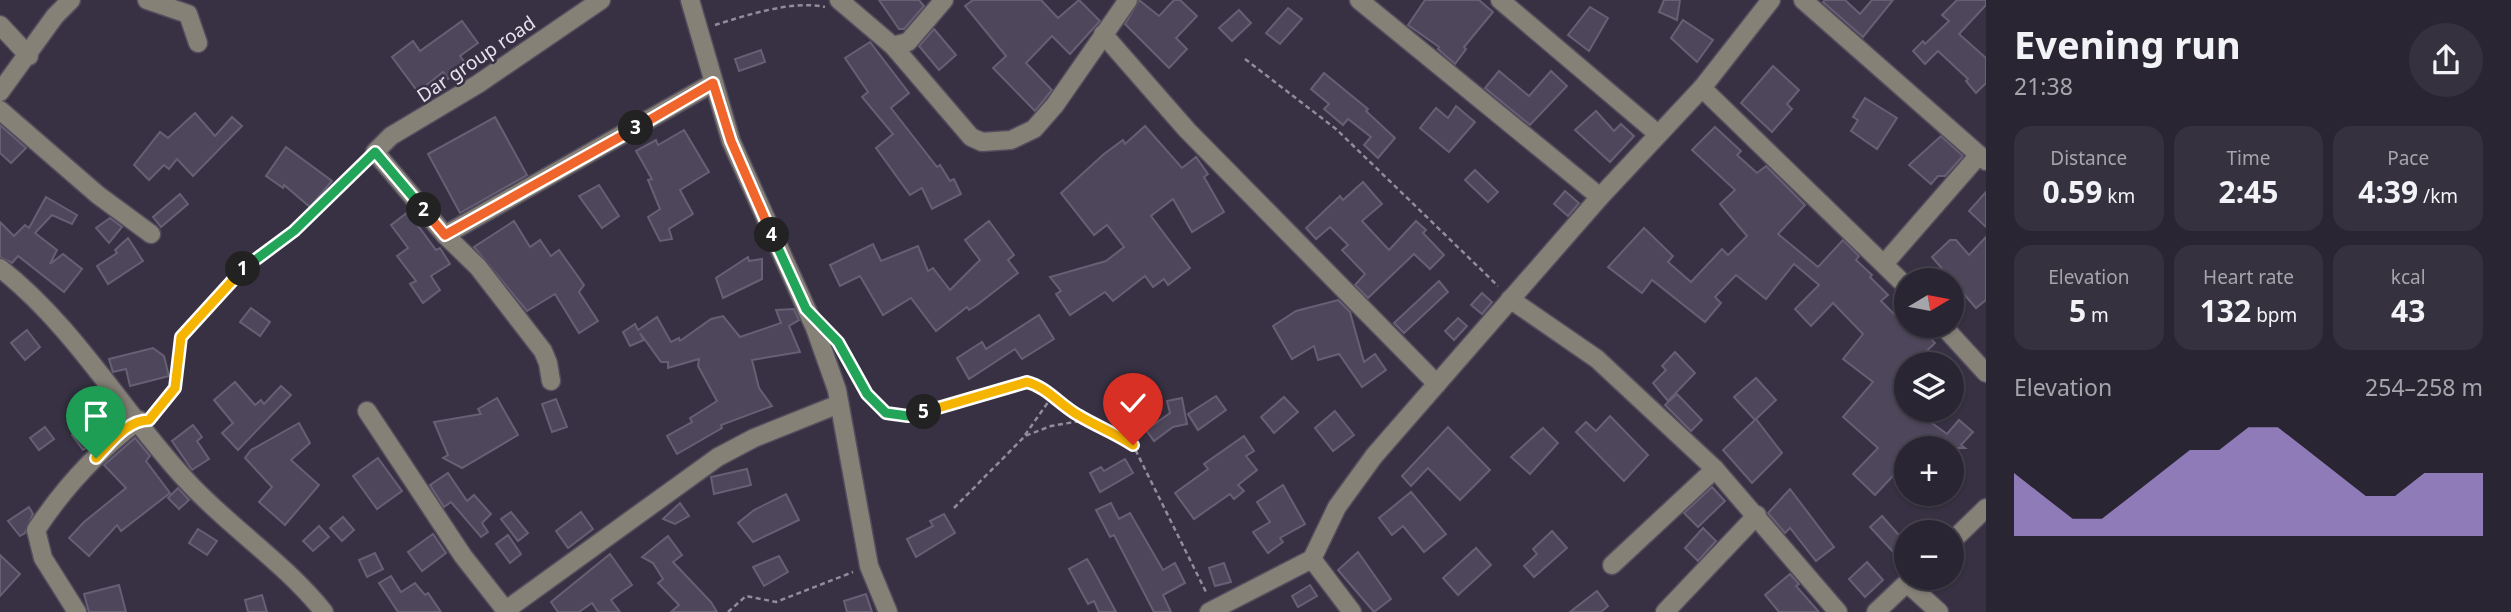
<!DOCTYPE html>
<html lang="en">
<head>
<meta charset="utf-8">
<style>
	body { margin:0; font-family:"Noto Sans",sans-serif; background:#35313e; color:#f1f3f6; height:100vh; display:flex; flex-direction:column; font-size:26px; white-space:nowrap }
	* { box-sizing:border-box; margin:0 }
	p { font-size:23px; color:#a5a5ac }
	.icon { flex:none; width:38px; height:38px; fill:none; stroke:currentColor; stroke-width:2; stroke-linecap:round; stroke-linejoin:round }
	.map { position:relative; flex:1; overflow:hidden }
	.drawer { display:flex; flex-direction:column; background:#292532; width:525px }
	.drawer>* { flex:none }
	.needle { width:46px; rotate:80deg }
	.fabs { position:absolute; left:1894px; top:268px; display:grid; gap:14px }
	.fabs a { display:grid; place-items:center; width:70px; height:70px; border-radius:50%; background:#292532; box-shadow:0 2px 5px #0004,0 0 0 2px #45424d; font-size:35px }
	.pin { position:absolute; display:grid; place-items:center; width:60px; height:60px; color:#fff; margin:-72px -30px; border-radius:50% 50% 50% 0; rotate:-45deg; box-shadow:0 0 7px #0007 }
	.pin .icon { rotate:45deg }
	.km { position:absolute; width:35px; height:35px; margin:-18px; border-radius:50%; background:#222; color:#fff; font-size:19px; line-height:35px; text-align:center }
	.round { display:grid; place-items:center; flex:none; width:74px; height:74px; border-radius:37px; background:#35313e }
	.head { display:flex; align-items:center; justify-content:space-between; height:119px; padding:0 28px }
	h1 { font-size:38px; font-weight:700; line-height:52px }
	.figures { display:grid; grid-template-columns:repeat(3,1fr); gap:10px; height:119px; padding:7px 28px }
	.figures div { display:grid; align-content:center; border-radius:18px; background:#35313e; text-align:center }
	.figures b { font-size:30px; font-weight:700 }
	.figures small { font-size:19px; font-weight:400 }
	.figures p { font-size:19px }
	.chart { height:196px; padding:14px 28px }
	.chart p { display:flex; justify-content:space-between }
	.chart svg { width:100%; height:126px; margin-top:7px; fill:#bca0f2; opacity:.7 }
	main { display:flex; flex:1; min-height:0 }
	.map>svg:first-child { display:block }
	.building { fill:#4e475b; stroke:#676075; stroke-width:2 }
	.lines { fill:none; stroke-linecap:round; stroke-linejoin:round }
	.minor-casing { stroke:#534d5e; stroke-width:21 }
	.path { stroke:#918c9b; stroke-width:2.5; stroke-dasharray:5 3.5; stroke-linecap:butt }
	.minor { stroke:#858177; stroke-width:18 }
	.split-1-casing { stroke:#fff; stroke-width:14 }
	.split-2-casing { stroke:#fff; stroke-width:14 }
	.split-3-casing { stroke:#fff; stroke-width:14 }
	.split-4-casing { stroke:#fff; stroke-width:14 }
	.split-5-casing { stroke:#fff; stroke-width:14 }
	.split-6-casing { stroke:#fff; stroke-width:14 }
	.split-1 { stroke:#f5b400; stroke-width:9 }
	.split-2 { stroke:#22a559; stroke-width:9 }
	.split-3 { stroke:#f0652b; stroke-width:9 }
	.split-4 { stroke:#f0652b; stroke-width:9 }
	.split-5 { stroke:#22a559; stroke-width:9 }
	.split-6 { stroke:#f5b400; stroke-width:9 }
	.labels { text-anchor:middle; stroke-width:5; stroke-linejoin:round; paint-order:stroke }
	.street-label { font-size:19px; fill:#e6e2ee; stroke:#373143 }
</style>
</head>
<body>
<main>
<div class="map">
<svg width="1986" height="612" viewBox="0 0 1986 612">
	<rect width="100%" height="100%" fill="#373143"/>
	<!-- building -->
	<g class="building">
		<polygon points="879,0 919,0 924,6 904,29 899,29"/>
		<polygon points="973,0 1041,0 1058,18 1079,0 1100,21 1070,54 1052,36 1026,63 1052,90 1035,111 993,68 1006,56 965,6"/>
		<polygon points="1139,0 1159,16 1174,0 1180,0 1197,16 1176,38 1187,49 1169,68 1125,24"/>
		<polygon points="1425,0 1479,0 1493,12 1464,47 1466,49 1455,64 1438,49 1439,47 1408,25"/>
		<polygon points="1664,0 1680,0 1677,20 1659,12"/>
		<polygon points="1825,0 1845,0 1860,14 1872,0 1893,0 1863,37 1823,2"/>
		<polygon points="1957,0 1986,0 1986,5 1959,34 1986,58 1986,83 1976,93 1966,81 1968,79 1938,51 1925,64 1913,51 1923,41 1925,44 1949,21 1942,15"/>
		<polygon points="1590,7 1608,18 1589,51 1568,35"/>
		<polygon points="1288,8 1302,19 1280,44 1266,33"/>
		<polygon points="1239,10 1251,23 1232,41 1219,28"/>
		<polygon points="1683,20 1713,40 1697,62 1671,38"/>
		<polygon points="462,21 478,43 460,56 467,65 448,79 443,72 418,92 392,57 413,41 420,51"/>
		<polygon points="934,29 956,55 939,70 919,46"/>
		<polygon points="870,42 909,93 891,108 937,167 940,165 950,181 954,179 961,194 932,209 922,188 910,195 876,148 893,134 862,97 868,92 845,58"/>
		<polygon points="761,50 765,62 739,71 735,59"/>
		<polygon points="1773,66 1799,90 1787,104 1792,109 1772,132 1741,103"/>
		<polygon points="1499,71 1529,96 1551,71 1567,86 1530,125 1485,88"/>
		<polygon points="1324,73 1368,109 1366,111 1395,138 1378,158 1364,145 1371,137 1348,119 1343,125 1324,109 1329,104 1311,89"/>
		<polygon points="1865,98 1897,118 1877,149 1851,131 1858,120 1853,117"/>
		<polygon points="1456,106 1475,122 1449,152 1420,128 1436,108 1448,118"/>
		<polygon points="1596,111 1614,131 1621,124 1634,136 1610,162 1575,130"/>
		<polygon points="195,113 215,136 232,117 242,126 193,176 177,159 169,169 164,165 149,180 134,165 160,132 168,138"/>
		<polygon points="495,117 527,175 460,213 428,154"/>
		<polygon points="0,125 26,148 11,163 0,153"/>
		<polygon points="1145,126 1182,168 1196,157 1208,174 1204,177 1224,212 1192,232 1173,199 1151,216 1190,268 1168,285 1164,279 1153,287 1145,276 1113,301 1105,292 1070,315 1056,294 1061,291 1050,277 1106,261 1124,247 1107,225 1094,235 1061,193 1104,154 1123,140 1125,144"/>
		<polygon points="1715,127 1741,151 1737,155 1757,173 1766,166 1805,205 1778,234 1818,267 1843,240 1859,256 1856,260 1872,275 1870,277 1888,295 1881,301 1906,326 1919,326 1935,343 1913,364 1906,364 1906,410 1914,410 1947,434 1959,420 1973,432 1961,445 1965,448 1906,448 1906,462 1875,495 1853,474 1878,448 1843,417 1873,382 1843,359 1863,334 1833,303 1811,326 1795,309 1819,285 1794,264 1766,299 1736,275 1715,297 1721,303 1705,322 1652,280 1642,293 1608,267 1644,228 1673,256 1668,262 1691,282 1722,249 1728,255 1747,236 1720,204 1735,190 1692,150"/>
		<polygon points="684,130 709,172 680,190 693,214 669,229 672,239 660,241 648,217 660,209 648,180 652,179 636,151 656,140 658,145"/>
		<polygon points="1941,136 1963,156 1945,176 1938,176 1931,184 1909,165"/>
		<polygon points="286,147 332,181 310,207 284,185 283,188 266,176"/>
		<polygon points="1475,170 1498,192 1488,202 1465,180"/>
		<polygon points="1363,182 1382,204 1362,221 1389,250 1416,221 1426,230 1423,233 1444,255 1430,269 1414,254 1368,298 1355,285 1365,274 1342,250 1348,245 1330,227 1316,239 1306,228 1340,196 1343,200"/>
		<polygon points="599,185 619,216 602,228 579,196"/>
		<polygon points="1565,191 1579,203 1568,216 1554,204"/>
		<polygon points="1986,192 1986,227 1969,211"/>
		<polygon points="180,194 188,204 161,227 153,217"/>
		<polygon points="46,197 77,215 72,224 52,215 35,233 57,250 50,264 63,254 82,269 64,292 18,256 12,263 0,257 0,222 14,236 25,225 29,228"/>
		<polygon points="408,212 436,250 440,248 450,264 431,276 440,290 423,303 410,284 416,281 397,256 408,248 391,225"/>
		<polygon points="110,218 122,227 109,243 96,228"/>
		<polygon points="514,221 530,247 540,240 551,256 559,250 584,285 579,292 598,321 579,333 555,294 527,311 474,247"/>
		<polygon points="989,221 1014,255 1008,260 1018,273 977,305 969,310 967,307 936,331 911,298 883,315 860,276 840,286 830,265 873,244 881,261 918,246 928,271 933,268 950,290 980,260 965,240"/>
		<polygon points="1986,237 1986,300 1976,308 1932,257 1950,240 1956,240 1969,255"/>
		<polygon points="128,238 143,261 108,284 97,266 117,253 115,250"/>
		<polygon points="748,257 749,261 762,259 762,279 723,298 716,278"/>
		<polygon points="1439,281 1448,292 1404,333 1394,323"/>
		<polygon points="1482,293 1492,302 1482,314 1471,305"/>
		<polygon points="1338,300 1350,312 1364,362 1375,354 1386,370 1362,387 1339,354 1318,360 1314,346 1292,359 1273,326 1296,311"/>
		<polygon points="251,308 270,322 260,336 240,322"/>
		<polygon points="794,309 799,320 789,326 800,352 752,360 759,388 772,406 721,425 722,428 677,454 667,436 692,422 690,418 717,401 698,366 699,359 668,368 668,362 661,362 640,333 644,340 630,346 623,332 635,324 638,330 657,317 671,342 679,338 680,341 711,319 723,316 740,337 781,323 776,310"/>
		<polygon points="1039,315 1054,339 1022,359 1015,349 969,379 957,358 982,342 986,349"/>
		<polygon points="1458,318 1467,326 1454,340 1445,331"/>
		<polygon points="27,330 40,347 25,360 11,343"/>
		<polygon points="153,348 164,356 169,376 130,386 126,369 113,372 109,359"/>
		<polygon points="1675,352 1695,373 1668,401 1653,383 1666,370 1662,366"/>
		<polygon points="1756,378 1776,400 1755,420 1734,397"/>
		<polygon points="235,382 255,405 261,400 264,404 281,386 291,395 238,450 222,433 233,423 214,400"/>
		<polygon points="1677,394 1702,420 1691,431 1665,405"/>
		<polygon points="1216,396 1226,410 1198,430 1188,414"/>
		<polygon points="1284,397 1298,412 1274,433 1261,417"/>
		<polygon points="497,398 518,435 462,468 443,458 448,455 434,422 481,414 478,409"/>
		<polygon points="1182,398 1187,424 1173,427 1154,441 1146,430 1170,413 1167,401"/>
		<polygon points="556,399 567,427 552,432 542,404"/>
		<polygon points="1335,411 1354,435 1333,451 1315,428"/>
		<polygon points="1610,416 1648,455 1624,481 1576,432 1586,422 1596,431"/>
		<polygon points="1756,419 1782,453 1752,483 1723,450"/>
		<polygon points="299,423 310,443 291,460 319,485 285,525 259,502 272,487 245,458 251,450"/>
		<polygon points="88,424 99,439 83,450 72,435"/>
		<polygon points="193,425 202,437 197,441 209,459 192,470 172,441"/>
		<polygon points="45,427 54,439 39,450 30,438"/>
		<polygon points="1448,427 1490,470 1460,500 1428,468 1411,486 1402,476"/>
		<polygon points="1543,428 1558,443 1530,474 1511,457"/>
		<polygon points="1244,436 1254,451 1246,456 1257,470 1238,485 1244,491 1234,499 1230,494 1194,519 1175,493 1208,469 1204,464"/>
		<polygon points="135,438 150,456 146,461 170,493 121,531 117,525 89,556 69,538 84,522 126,488 104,465"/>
		<polygon points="378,458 402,491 377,509 353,476"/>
		<polygon points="1125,459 1133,473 1100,492 1090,473 1101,467 1104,471"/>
		<polygon points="747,469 751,485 714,494 711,477"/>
		<polygon points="448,473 467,501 474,495 491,514 482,523 488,532 481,537 451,502 444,507 430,485"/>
		<polygon points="1283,485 1305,524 1280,538 1283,542 1268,553 1253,532 1270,522 1257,502"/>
		<polygon points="1712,487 1725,501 1698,527 1684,513"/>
		<polygon points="178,488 189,500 179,509 168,498"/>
		<polygon points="1790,489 1834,547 1816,561 1790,528 1785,533 1768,513"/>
		<polygon points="1411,492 1446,534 1424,552 1403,526 1392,535 1379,518"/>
		<polygon points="786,494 799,520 753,542 738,523 754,510"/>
		<polygon points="680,503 689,516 675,524 663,519"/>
		<polygon points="1111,503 1119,519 1130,513 1163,570 1175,563 1185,583 1163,595 1171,612 1154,612 1114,535 1110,537 1096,510"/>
		<polygon points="29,507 33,514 25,533 20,536 8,521"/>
		<polygon points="511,512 528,533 518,541 501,519"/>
		<polygon points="581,512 593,529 568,548 556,531"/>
		<polygon points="944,514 955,533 916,557 907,539 933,526 930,521"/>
		<polygon points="1882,516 1906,543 1896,555 1870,527"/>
		<polygon points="343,517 354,530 342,541 330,528"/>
		<polygon points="319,526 329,537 313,551 303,541"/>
		<polygon points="1703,528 1716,541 1698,561 1685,548"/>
		<polygon points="198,529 217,541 207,555 189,543"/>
		<polygon points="1552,531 1567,548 1534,577 1524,566 1537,554 1533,549"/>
		<polygon points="433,534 446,553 422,571 408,552"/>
		<polygon points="508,535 521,554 510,563 496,544"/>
		<polygon points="668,536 682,555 673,562 711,602 717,612 671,612 679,605 658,583 663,579 653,563 642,557"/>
		<polygon points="1476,548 1491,565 1458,595 1443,578"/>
		<polygon points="1358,552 1391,599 1374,612 1338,570"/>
		<polygon points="375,553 383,569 367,577 359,560"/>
		<polygon points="610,554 632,585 611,600 620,612 598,612 592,603 579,612 558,612 551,602"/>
		<polygon points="0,555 20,574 0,596"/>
		<polygon points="779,556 788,572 764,586 753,567"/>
		<polygon points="1087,559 1093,569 1116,612 1099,612 1094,601 1088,604 1069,569"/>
		<polygon points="1867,562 1883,580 1865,597 1849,579"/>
		<polygon points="1224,563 1231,582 1215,586 1209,568"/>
		<polygon points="1790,574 1799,584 1796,586 1819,612 1779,612 1765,595"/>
		<polygon points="391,576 401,592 415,583 425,595 428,593 441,612 398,612 379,583"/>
		<polygon points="119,585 126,612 89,612 84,594"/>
		<polygon points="1310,585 1317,596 1298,607 1292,596"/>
		<polygon points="1597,591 1608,606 1601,612 1570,612"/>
		<polygon points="866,594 872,612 847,612 844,601"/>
		<polygon points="262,595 267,612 248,612 245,600"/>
	</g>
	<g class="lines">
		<defs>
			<g id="minor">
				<polyline points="147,0 188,14 198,43"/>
				<polyline points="601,0 478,84 391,136 375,152 445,235 713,83"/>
				<polyline points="690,0 731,141 815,328 837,390 869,566 888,612"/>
				<polyline points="839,0 893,46 908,42 944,0"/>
				<polyline points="1359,0 1600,197"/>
				<polyline points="1500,0 1658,134"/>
				<polyline points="1803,0 1986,161"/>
				<polyline points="0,25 29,56"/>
				<polyline points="1103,34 1187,130 1437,384"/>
				<polyline points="893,46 971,137 982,142 1011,140 1034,129 1055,105 1128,0"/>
				<polyline points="1702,88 1906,286"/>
				<polyline points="0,92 55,16 71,0"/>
				<polyline points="0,110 98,195 151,234"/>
				<polyline points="445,235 478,267 543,351 548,363 551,381"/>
				<polyline points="1884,264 1979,155"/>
				<path d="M0,268C74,326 123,412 186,480C229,527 284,562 324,612"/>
				<polyline points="1510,299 1597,359 1715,469 1838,612"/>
				<polyline points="1943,326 1986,373"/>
				<polyline points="367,411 463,556 507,612"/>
				<polyline points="1951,542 1986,508"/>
				<polyline points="1312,559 1352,612"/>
				<polyline points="1612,565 1715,469"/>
				<polyline points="1907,583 1939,612"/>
				<polyline points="506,610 718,457 754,438 839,404"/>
				<path d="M77,612L43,558L36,530C63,489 99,450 139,420"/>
				<polyline points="1209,612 1312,559 1337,507 1374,456 1600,197 1702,88 1771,0"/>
				<polyline points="1665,612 1757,515"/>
				<polyline points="1876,612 1912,578"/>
			</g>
		</defs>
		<!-- minor casing -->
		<use href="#minor" class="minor-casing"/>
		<!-- path -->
		<g class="path">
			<path d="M715,25C747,15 793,0 825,7"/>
			<polyline points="1245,59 1336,129 1498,286"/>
			<path d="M844,354C855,374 865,398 885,411C911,428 996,388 1027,381C1047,388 1060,405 1078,415C1096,426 1115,433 1133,445L1207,594"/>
			<polyline points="154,414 175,388 181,337 236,275 294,231 363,164"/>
			<polyline points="1025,435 1051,398"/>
			<polyline points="954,508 1025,436 1051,426 1086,420"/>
			<polyline points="728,612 746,596 776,602 853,572"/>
		</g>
		<!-- minor -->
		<use href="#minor" class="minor"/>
	</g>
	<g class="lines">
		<defs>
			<path id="split-1" d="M96,458C111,443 127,420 149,420L175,388L181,337L243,269"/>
			<polyline id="split-2" points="243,269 294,231 375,152 424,210"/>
			<polyline id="split-3" points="424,210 445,235 636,128"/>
			<polyline id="split-4" points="636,128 713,83 731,141 772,235"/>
			<polyline id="split-5" points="772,235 806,309 838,342 867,394 886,413 908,416 924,412"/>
			<path id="split-6" d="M924,412L1027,382C1047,387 1060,405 1078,415C1096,426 1115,433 1133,445"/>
		</defs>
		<!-- split-1 casing -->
		<use href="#split-1" class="split-1-casing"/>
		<!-- split-2 casing -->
		<use href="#split-2" class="split-2-casing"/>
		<!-- split-3 casing -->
		<use href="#split-3" class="split-3-casing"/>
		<!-- split-4 casing -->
		<use href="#split-4" class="split-4-casing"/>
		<!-- split-5 casing -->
		<use href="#split-5" class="split-5-casing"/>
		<!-- split-6 casing -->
		<use href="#split-6" class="split-6-casing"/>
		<!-- split-1 -->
		<use href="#split-1" class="split-1"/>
		<!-- split-2 -->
		<use href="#split-2" class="split-2"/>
		<!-- split-3 -->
		<use href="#split-3" class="split-3"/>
		<!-- split-4 -->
		<use href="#split-4" class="split-4"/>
		<!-- split-5 -->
		<use href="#split-5" class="split-5"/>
		<!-- split-6 -->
		<use href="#split-6" class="split-6"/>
	</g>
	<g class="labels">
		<!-- street labels -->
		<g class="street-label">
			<text transform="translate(476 59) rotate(-34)" y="7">Dar group road</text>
		</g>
	</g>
</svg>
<div class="fabs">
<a><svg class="needle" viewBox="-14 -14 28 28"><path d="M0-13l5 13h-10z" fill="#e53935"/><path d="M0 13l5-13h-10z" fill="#a5a5ac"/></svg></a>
<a><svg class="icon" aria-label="layers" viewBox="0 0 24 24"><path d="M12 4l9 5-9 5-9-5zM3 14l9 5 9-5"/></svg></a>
<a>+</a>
<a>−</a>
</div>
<div class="pin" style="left:96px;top:458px;background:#1e9e55"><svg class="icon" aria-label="arrive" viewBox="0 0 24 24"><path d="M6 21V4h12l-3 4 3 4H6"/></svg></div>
<div class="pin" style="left:1133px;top:445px;background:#d93025"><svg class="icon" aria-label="check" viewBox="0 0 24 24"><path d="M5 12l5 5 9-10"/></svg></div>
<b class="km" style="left:243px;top:269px">1</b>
<b class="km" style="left:424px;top:210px">2</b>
<b class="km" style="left:636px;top:128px">3</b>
<b class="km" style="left:772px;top:235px">4</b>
<b class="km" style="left:924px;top:412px">5</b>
</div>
<section class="drawer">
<div class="head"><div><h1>Evening run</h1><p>21:38</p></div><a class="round"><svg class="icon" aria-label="share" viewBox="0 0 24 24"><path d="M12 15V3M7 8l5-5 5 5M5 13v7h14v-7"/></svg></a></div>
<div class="figures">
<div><p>Distance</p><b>0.59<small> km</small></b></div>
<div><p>Time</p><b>2:45</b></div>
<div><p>Pace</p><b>4:39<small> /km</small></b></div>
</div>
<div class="figures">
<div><p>Elevation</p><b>5<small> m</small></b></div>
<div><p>Heart rate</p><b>132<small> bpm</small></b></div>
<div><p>kcal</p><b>43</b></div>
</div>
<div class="chart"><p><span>Elevation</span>254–258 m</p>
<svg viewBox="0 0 160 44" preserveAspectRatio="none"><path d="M0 44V22L10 30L20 38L30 38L40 30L50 22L60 14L70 14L80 6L90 6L100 14L110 22L120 30L130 30L140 22L150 22L160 22V44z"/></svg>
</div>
</section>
</main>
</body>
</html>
